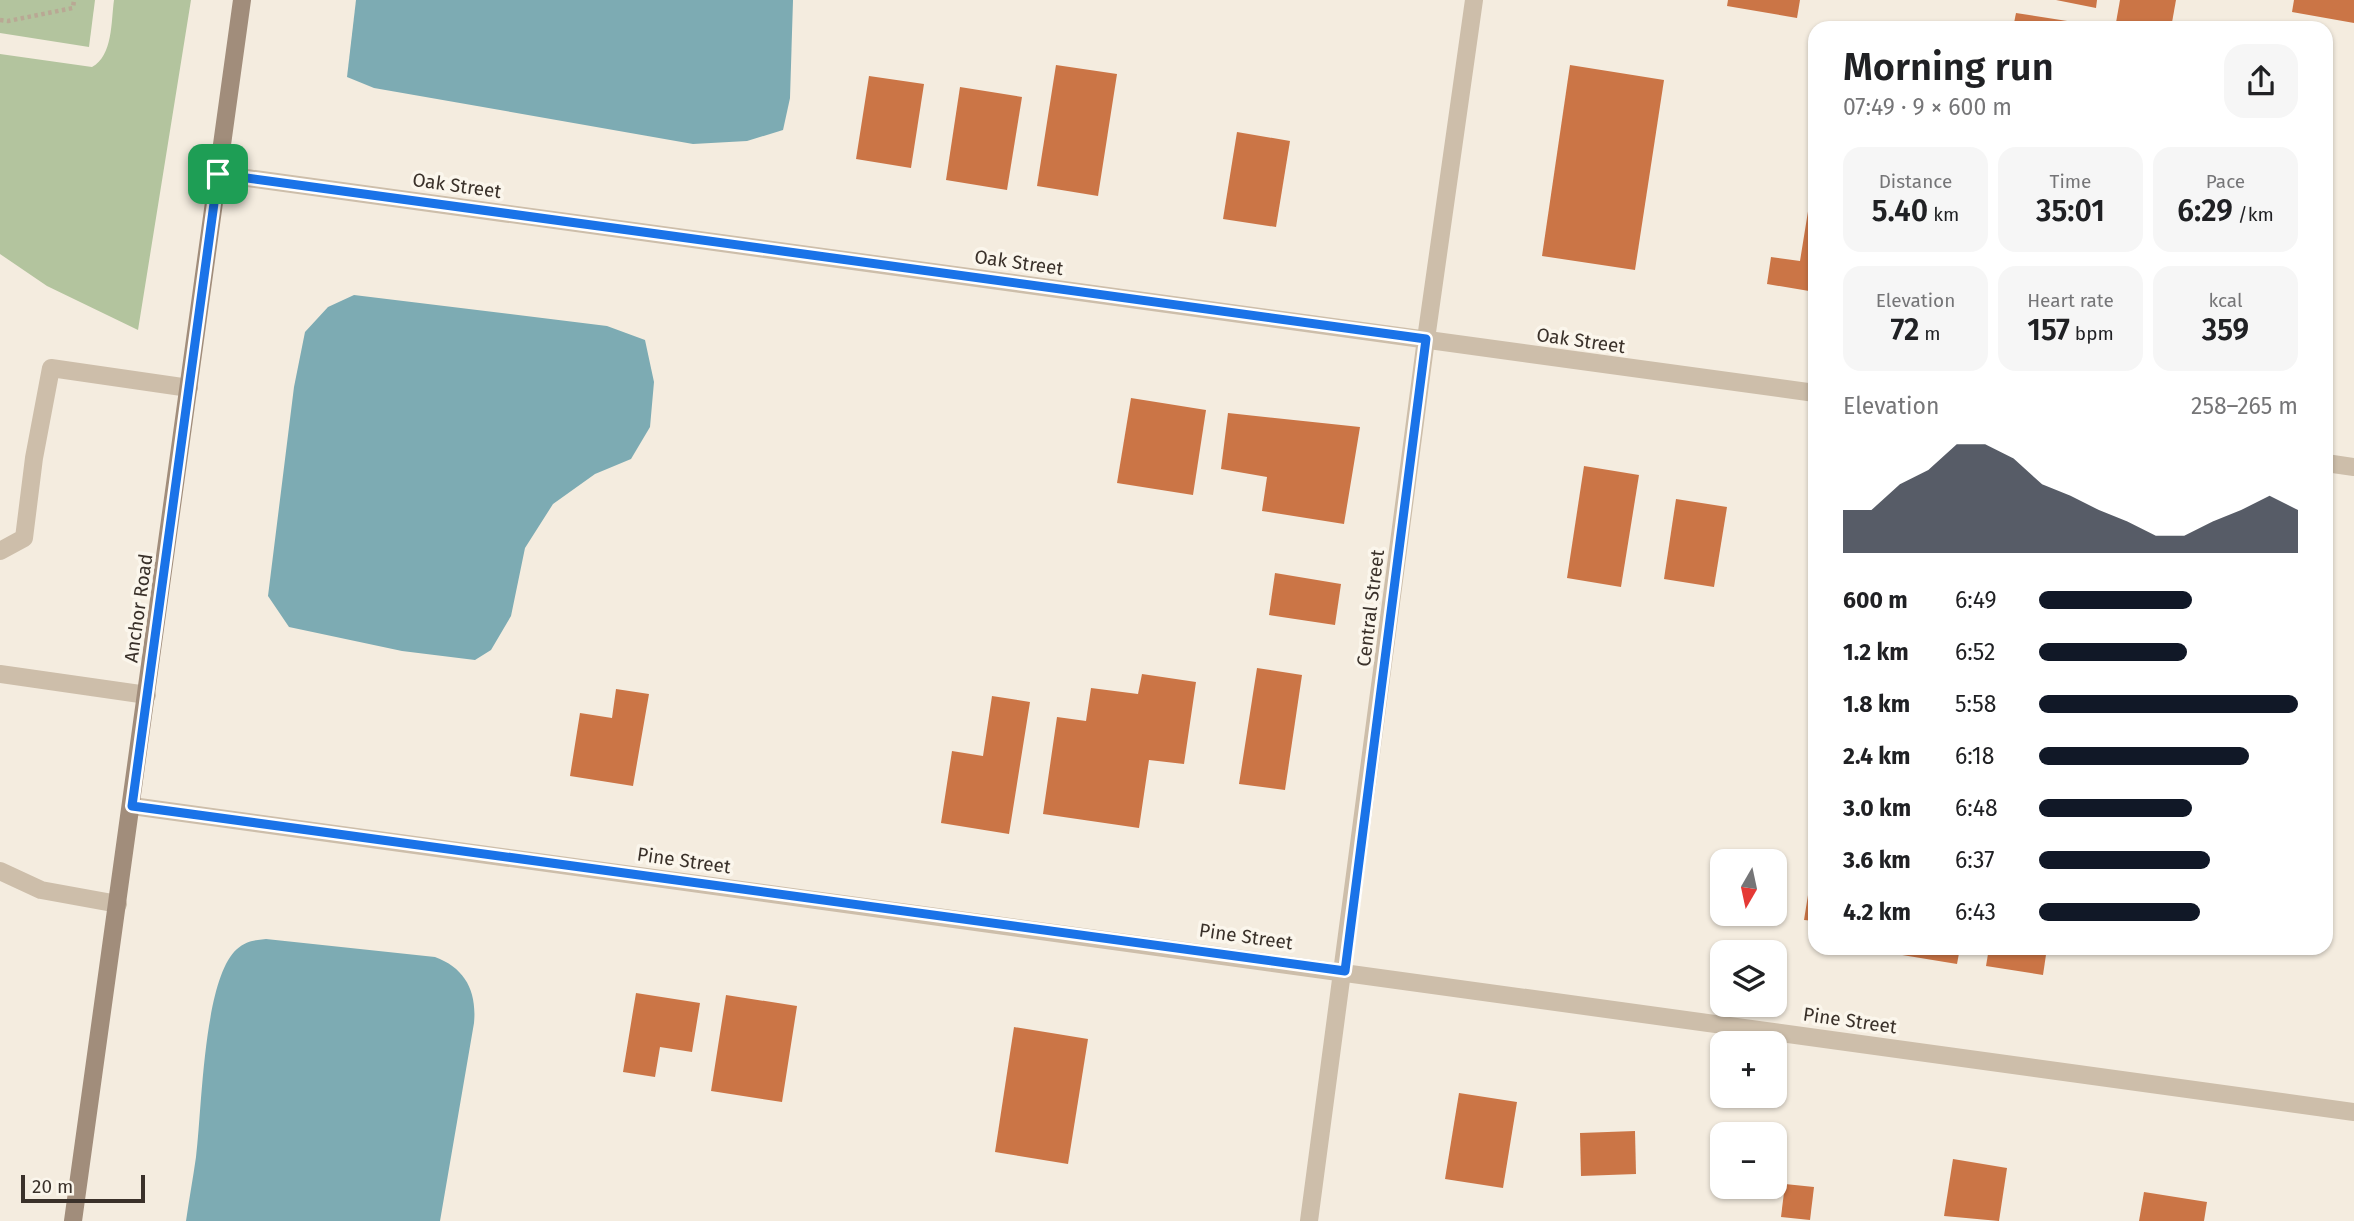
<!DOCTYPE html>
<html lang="en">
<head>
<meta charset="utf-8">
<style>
	body { margin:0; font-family:"Fira Sans",sans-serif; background:#f6f6f6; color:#202124; height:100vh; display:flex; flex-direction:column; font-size:26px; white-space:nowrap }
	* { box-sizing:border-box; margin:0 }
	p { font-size:23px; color:#757577 }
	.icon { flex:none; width:38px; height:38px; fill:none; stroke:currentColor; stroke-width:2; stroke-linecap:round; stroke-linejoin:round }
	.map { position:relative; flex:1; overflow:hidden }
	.panel { position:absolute; left:1808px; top:21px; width:525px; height:934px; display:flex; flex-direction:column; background:#fff; border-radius:21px; box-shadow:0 2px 5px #0004 }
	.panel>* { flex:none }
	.needle { width:46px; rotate:189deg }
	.controls { position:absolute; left:1710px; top:849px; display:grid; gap:14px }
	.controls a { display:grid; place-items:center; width:77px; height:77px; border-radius:14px; background:#fff; box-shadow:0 2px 5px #0004; font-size:35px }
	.scale { position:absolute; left:21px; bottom:18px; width:124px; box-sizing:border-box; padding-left:7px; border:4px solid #3a312a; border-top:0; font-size:19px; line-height:24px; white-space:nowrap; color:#3a312a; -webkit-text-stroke:5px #fbf6ec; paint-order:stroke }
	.pin { position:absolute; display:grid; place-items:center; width:60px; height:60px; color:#fff; margin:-30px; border-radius:14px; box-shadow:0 4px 10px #0006 }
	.round { display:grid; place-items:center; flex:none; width:74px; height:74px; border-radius:21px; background:#f6f6f6 }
	.head { display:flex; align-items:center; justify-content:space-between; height:119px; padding:0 35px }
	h1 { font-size:38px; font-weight:600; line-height:52px }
	.stats { display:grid; grid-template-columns:repeat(3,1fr); gap:10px; height:119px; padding:7px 35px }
	.stats div { display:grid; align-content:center; border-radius:18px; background:#f6f6f6; text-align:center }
	.stats b { font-size:30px; font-weight:600 }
	.stats small { font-size:19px; font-weight:400 }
	.stats p { font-size:19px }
	.chart { height:196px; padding:14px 35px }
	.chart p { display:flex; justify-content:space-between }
	.chart svg { width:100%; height:126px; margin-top:7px; fill:#111827; opacity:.7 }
	ul { padding:0 35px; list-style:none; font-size:23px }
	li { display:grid; grid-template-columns:112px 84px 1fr; align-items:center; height:52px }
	li i { height:18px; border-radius:9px; background:#111827 }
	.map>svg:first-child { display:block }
	.green { fill:#b3c49e }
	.water { fill:#7dabb3 }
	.building { fill:#cb7546 }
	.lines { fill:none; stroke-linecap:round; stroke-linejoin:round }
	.path { stroke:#b9a894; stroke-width:4.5; stroke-dasharray:3.5 3.5; stroke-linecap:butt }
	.lane { stroke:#cdbeaa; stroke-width:18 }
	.street { stroke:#cdbeaa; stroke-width:18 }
	.secondary { stroke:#a18d7b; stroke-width:18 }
	.route-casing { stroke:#fff; stroke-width:14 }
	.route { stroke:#1a73e8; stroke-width:9 }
	.labels { text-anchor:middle; stroke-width:7; stroke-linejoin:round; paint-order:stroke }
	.street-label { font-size:19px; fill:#3a312a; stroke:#fbf6ec }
</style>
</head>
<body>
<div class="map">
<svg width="2354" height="1221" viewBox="0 0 2354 1221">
	<rect width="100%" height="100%" fill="#f4ecdf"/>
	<!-- green -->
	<g class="green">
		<polygon points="0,0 95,0 89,47 0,33"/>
		<path d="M114,0H191L138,330L47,286L0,254V54L92,67C113,56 111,21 114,0Z"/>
	</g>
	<!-- water -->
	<g class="water">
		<polygon points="356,0 793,0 790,98 783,130 747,141 693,144 374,88 347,77"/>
		<polygon points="354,295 607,326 645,340 654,382 650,427 631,459 595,474 553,504 525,548 511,616 491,650 475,660 402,651 289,627 268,596 294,387 305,332 328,307"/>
		<path d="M266,939L435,957C465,968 477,991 474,1023L440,1221H186C189,1200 193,1178 196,1157C202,1112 203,979 237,949C246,941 255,940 266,939Z"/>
	</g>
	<!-- building -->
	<g class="building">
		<polygon points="1728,0 1800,0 1797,18 1727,6"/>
		<polygon points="2056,0 2097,0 2096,8"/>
		<polygon points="2120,0 2176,0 2171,28 2115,28"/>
		<polygon points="2294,0 2354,0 2354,23 2292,12"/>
		<polygon points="2016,13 2080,23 2079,28 2013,28"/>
		<polygon points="1056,65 1117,74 1098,196 1037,186"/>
		<polygon points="1570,65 1664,80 1635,270 1542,256"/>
		<polygon points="869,76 924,84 911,168 856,159"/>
		<polygon points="960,87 1022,97 1007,190 946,180"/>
		<polygon points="1237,132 1290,141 1276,227 1223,219"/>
		<polygon points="1810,199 1815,200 1815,292 1767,284 1771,257 1800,261"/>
		<polygon points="1131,398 1206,410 1193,495 1117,483"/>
		<polygon points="1228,413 1360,427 1344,524 1262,511 1267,477 1221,469"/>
		<polygon points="1584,466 1639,475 1621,587 1567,578"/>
		<polygon points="1676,499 1727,507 1714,587 1664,579"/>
		<polygon points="1275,573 1341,584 1335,625 1269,615"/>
		<polygon points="1257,668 1302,675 1285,790 1239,784"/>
		<polygon points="1142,674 1196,682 1184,764 1149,760 1139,828 1043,814 1057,717 1086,721 1091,688 1138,694"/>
		<polygon points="616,689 649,694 633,786 570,776 580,713 612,718"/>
		<polygon points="992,696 1030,702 1009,834 941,823 952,751 983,756"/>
		<polygon points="1813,864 1815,864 1815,921 1804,920"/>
		<polygon points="1890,948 1960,948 1957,964 1890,953"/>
		<polygon points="1989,948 2047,948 2043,975 1986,966"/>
		<polygon points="636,993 700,1003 692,1052 660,1047 655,1077 623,1072"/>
		<polygon points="726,995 797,1006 782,1102 711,1091"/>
		<polygon points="1014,1027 1088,1039 1068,1164 995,1152"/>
		<polygon points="1459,1093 1517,1102 1503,1188 1445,1179"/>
		<polygon points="1635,1131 1636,1174 1581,1176 1580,1133"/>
		<polygon points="1953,1159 2007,1168 1999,1221 1944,1216"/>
		<polygon points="1785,1184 1814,1187 1810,1220 1781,1217"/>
		<polygon points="2144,1192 2207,1202 2204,1221 2139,1221"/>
	</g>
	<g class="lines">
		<!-- path -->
		<polyline class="path" points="0,20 8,21 73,8 74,0"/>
		<!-- lane -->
		<g class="lane">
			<polyline points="0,551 24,538 34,458 51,368 189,388"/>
			<polyline points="0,674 147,695"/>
			<polyline points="0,871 41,890 118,904"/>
		</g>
		<!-- street -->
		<g class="street">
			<polyline points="218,174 1815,393"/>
			<polyline points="2326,463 2354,467"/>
			<polyline points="132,806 2354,1112"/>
			<polyline points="1309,1221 1426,339 1474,0"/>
		</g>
		<!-- secondary -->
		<polyline class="secondary" points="73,1221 242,0"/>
	</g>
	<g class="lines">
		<defs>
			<polygon id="route" points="218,174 1426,339 1345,971 132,806"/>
		</defs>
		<!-- route casing -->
		<use href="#route" class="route-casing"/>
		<!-- route -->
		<use href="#route" class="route"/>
	</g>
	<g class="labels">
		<!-- street labels -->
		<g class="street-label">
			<text transform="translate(457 185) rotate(8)" y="7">Oak Street</text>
			<text transform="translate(1019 262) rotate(8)" y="7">Oak Street</text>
			<text transform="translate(1581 340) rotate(8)" y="7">Oak Street</text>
			<text transform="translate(138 608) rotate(-82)" y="7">Anchor Road</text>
			<text transform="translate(1370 608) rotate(-83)" y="7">Central Street</text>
			<text transform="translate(684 860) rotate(8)" y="7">Pine Street</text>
			<text transform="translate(1246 936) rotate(8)" y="7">Pine Street</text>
			<text transform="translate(1850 1020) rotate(8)" y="7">Pine Street</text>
		</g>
	</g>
</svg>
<div class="controls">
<a><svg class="needle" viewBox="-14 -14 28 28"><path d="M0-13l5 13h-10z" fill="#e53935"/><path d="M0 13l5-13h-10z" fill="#757577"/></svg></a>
<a><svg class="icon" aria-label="layers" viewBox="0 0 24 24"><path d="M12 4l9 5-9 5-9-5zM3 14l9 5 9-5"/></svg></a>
<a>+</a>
<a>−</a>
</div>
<div class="scale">20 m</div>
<div class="pin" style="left:218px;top:174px;background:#1e9e55"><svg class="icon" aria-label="arrive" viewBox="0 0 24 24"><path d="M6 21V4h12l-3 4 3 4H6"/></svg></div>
<section class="panel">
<div class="head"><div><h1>Morning run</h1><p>07:49 · 9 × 600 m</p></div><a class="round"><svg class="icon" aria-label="share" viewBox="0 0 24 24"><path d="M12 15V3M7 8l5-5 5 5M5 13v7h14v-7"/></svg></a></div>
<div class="stats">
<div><p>Distance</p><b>5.40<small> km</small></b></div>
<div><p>Time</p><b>35:01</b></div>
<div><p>Pace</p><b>6:29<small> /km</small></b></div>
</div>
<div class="stats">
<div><p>Elevation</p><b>72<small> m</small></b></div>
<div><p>Heart rate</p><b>157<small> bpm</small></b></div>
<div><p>kcal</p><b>359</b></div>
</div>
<div class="chart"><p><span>Elevation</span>258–265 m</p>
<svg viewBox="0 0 160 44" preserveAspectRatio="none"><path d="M0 44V29L10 29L20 20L30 15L40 6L50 6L60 11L70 20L80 24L90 29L100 33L110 38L120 38L130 33L140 29L150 24L160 29V44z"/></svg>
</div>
<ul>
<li><b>600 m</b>6:49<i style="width:59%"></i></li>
<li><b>1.2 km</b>6:52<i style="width:57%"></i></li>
<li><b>1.8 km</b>5:58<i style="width:100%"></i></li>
<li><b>2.4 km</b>6:18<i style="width:81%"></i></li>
<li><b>3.0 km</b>6:48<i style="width:59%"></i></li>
<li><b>3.6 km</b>6:37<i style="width:66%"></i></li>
<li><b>4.2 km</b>6:43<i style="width:62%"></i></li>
</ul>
</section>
</div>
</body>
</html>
